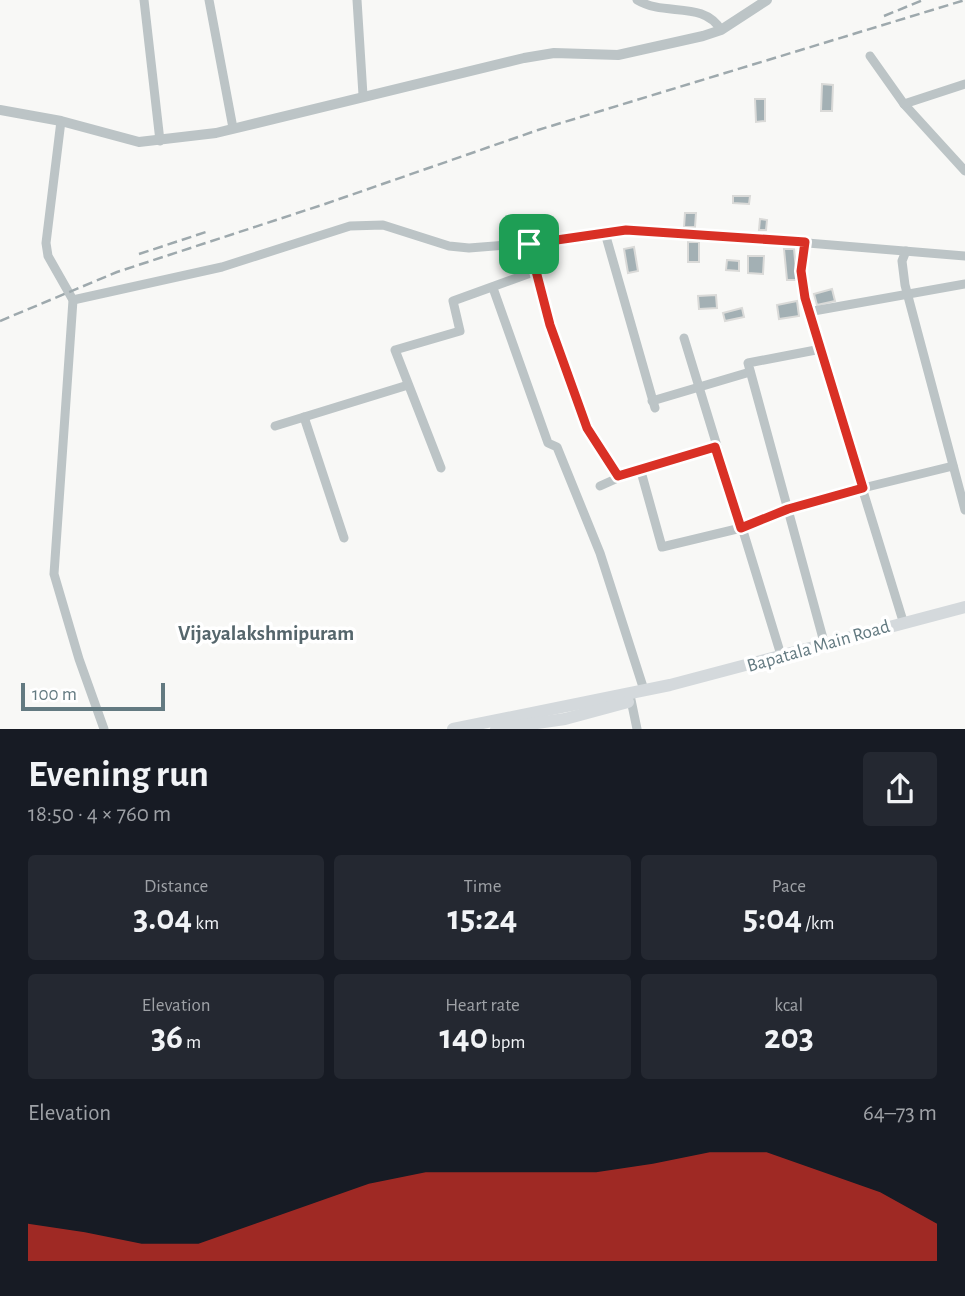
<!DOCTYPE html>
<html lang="en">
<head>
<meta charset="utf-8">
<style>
	body { margin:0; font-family:"Alegreya Sans",sans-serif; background:#242831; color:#f1f3f6; height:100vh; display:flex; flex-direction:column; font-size:26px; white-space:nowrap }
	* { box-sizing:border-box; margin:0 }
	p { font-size:23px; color:#9ea1a6 }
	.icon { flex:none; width:38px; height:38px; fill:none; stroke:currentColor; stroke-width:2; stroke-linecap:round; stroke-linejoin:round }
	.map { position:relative; height:729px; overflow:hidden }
	.side { display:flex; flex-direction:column; background:#171b24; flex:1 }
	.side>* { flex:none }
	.scale { position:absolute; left:21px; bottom:18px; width:144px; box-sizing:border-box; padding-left:7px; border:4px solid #637a81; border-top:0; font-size:19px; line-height:24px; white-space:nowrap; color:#637a81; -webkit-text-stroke:5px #fff; paint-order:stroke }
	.pin { position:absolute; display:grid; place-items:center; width:60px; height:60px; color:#fff; margin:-30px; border-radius:14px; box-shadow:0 4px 10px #0006 }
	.round { display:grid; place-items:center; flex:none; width:74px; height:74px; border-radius:7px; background:#242831 }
	.overview { display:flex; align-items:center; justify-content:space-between; height:119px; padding:0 28px }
	h1 { font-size:38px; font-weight:600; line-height:52px }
	.stats { display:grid; grid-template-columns:repeat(3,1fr); gap:10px; height:119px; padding:7px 28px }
	.stats div { display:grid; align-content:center; border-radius:7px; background:#242831; text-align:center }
	.stats b { font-size:35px; font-weight:600 }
	.stats small { font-size:19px; font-weight:400 }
	.stats p { font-size:19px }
	.chart { height:196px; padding:14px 28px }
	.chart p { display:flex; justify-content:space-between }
	.chart svg { width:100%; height:126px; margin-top:7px; fill:#d93025; opacity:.7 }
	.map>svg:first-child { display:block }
	.building { fill:#a3b0b4; stroke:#dadad8; stroke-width:2 }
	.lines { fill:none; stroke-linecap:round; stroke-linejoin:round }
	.minor { stroke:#bcc4c6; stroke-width:9 }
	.tertiary { stroke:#bcc4c6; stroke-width:10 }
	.secondary { stroke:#d4d9dc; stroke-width:12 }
	.rail { stroke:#9ea9ad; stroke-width:2.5; stroke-dasharray:10 5; stroke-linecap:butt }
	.route-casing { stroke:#fff; stroke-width:14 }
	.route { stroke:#d93025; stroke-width:9 }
	.labels { text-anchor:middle; stroke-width:7; stroke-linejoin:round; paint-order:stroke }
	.street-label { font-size:19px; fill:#637a81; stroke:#fff }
	.neighbourhood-label { font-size:21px; font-weight:bold; fill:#55666c; stroke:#fff }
</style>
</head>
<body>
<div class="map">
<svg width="965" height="729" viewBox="0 0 965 729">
	<rect width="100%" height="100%" fill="#f8f8f6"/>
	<!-- building -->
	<g class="building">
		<polygon points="822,84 833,85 832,111 821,111"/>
		<polygon points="755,99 765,99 765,121 756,122"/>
		<polygon points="733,196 750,196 749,204 733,203"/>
		<polygon points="685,213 696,213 695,227 684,227"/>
		<polygon points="760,219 767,220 766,230 759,230"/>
		<rect x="688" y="242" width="11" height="20"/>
		<polygon points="634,247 638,271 628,273 624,249"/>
		<polygon points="784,249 794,249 797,280 787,280"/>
		<polygon points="748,256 764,256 763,274 748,273"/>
		<polygon points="727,260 739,261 739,271 726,270"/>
		<polygon points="832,289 835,301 817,305 814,294"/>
		<polygon points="716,295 717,308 699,309 698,296"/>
		<polygon points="797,301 799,316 779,319 777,305"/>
		<polygon points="742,308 744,317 725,321 723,313"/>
	</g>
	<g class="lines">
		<!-- minor -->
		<g class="minor">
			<polyline points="144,0 160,141"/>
			<polyline points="209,0 233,128"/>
			<polyline points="357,0 363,95"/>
			<path d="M637,0C665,17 703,0 721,30"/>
			<polyline points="870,56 904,104 965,171"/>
			<polyline points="904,104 965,84"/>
			<polyline points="61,121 46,243 48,256 73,300 54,574 79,659 104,729"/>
			<polyline points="605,233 655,408"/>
			<polyline points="805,242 801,271 808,312 903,621"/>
			<polyline points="529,244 550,325 587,428 618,476"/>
			<polyline points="906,251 902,261 905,285 965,510"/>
			<polyline points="493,288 548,443 557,447 600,553 644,690"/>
			<polyline points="73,300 222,267 350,226 383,225 449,246 469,248 546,242 626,230 650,230 965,256"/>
			<polyline points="808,312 965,284"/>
			<polyline points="684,338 781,655"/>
			<polyline points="821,349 748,363 824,642"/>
			<polyline points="652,401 750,372"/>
			<polyline points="304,417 344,538"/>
			<polyline points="275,426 408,385"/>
			<polyline points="441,468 395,350 460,331 453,301 536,271"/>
			<polyline points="640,468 662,547 741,528 788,509 863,488 953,466"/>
			<polyline points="600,486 640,468 715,447"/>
			<polyline points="630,695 637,729"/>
		</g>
		<!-- tertiary -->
		<polyline class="tertiary" points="0,110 61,121 139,142 216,133 524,58 554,53 618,55 703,36 721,30 767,0"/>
		<!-- secondary -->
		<g class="secondary">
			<polyline points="453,729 670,685 965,607"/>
			<polyline points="496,729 565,719 628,702"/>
		</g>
		<!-- rail -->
		<g class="rail">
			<polyline points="884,16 923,0"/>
			<polyline points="139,254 209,231"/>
			<polyline points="0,321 117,272 325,204 538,130 965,0"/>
		</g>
	</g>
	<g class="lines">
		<defs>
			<polygon id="route" points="626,230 805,242 801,271 805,298 863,488 788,509 741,528 715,447 618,476 587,428 550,325 529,244"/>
		</defs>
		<!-- route casing -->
		<use href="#route" class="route-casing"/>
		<!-- route -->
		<use href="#route" class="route"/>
	</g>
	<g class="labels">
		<!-- street labels -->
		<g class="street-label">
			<text transform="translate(818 645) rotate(-16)" y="7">Bapatala Main Road</text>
		</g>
		<!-- neighbourhood labels -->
		<g class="neighbourhood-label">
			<text x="266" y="640">Vijayalakshmipuram</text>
		</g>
	</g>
</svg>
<div class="scale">100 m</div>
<div class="pin" style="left:529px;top:244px;background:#1e9e55"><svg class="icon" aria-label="arrive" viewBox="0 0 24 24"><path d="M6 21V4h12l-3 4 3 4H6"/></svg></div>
</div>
<section class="side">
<div class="overview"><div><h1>Evening run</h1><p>18:50 · 4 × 760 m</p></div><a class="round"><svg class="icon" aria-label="share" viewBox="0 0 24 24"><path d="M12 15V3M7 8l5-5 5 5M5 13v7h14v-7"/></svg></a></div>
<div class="stats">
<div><p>Distance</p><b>3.04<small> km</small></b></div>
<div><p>Time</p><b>15:24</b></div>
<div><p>Pace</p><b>5:04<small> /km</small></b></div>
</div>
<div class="stats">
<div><p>Elevation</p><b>36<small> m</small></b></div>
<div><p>Heart rate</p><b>140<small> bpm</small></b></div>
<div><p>kcal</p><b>203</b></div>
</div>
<div class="chart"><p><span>Elevation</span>64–73 m</p>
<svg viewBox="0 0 160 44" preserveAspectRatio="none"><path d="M0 44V31L10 34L20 38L30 38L40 31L50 24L60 17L70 13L80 13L90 13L100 13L110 10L120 6L130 6L140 13L150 20L160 31V44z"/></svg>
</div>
</section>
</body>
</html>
